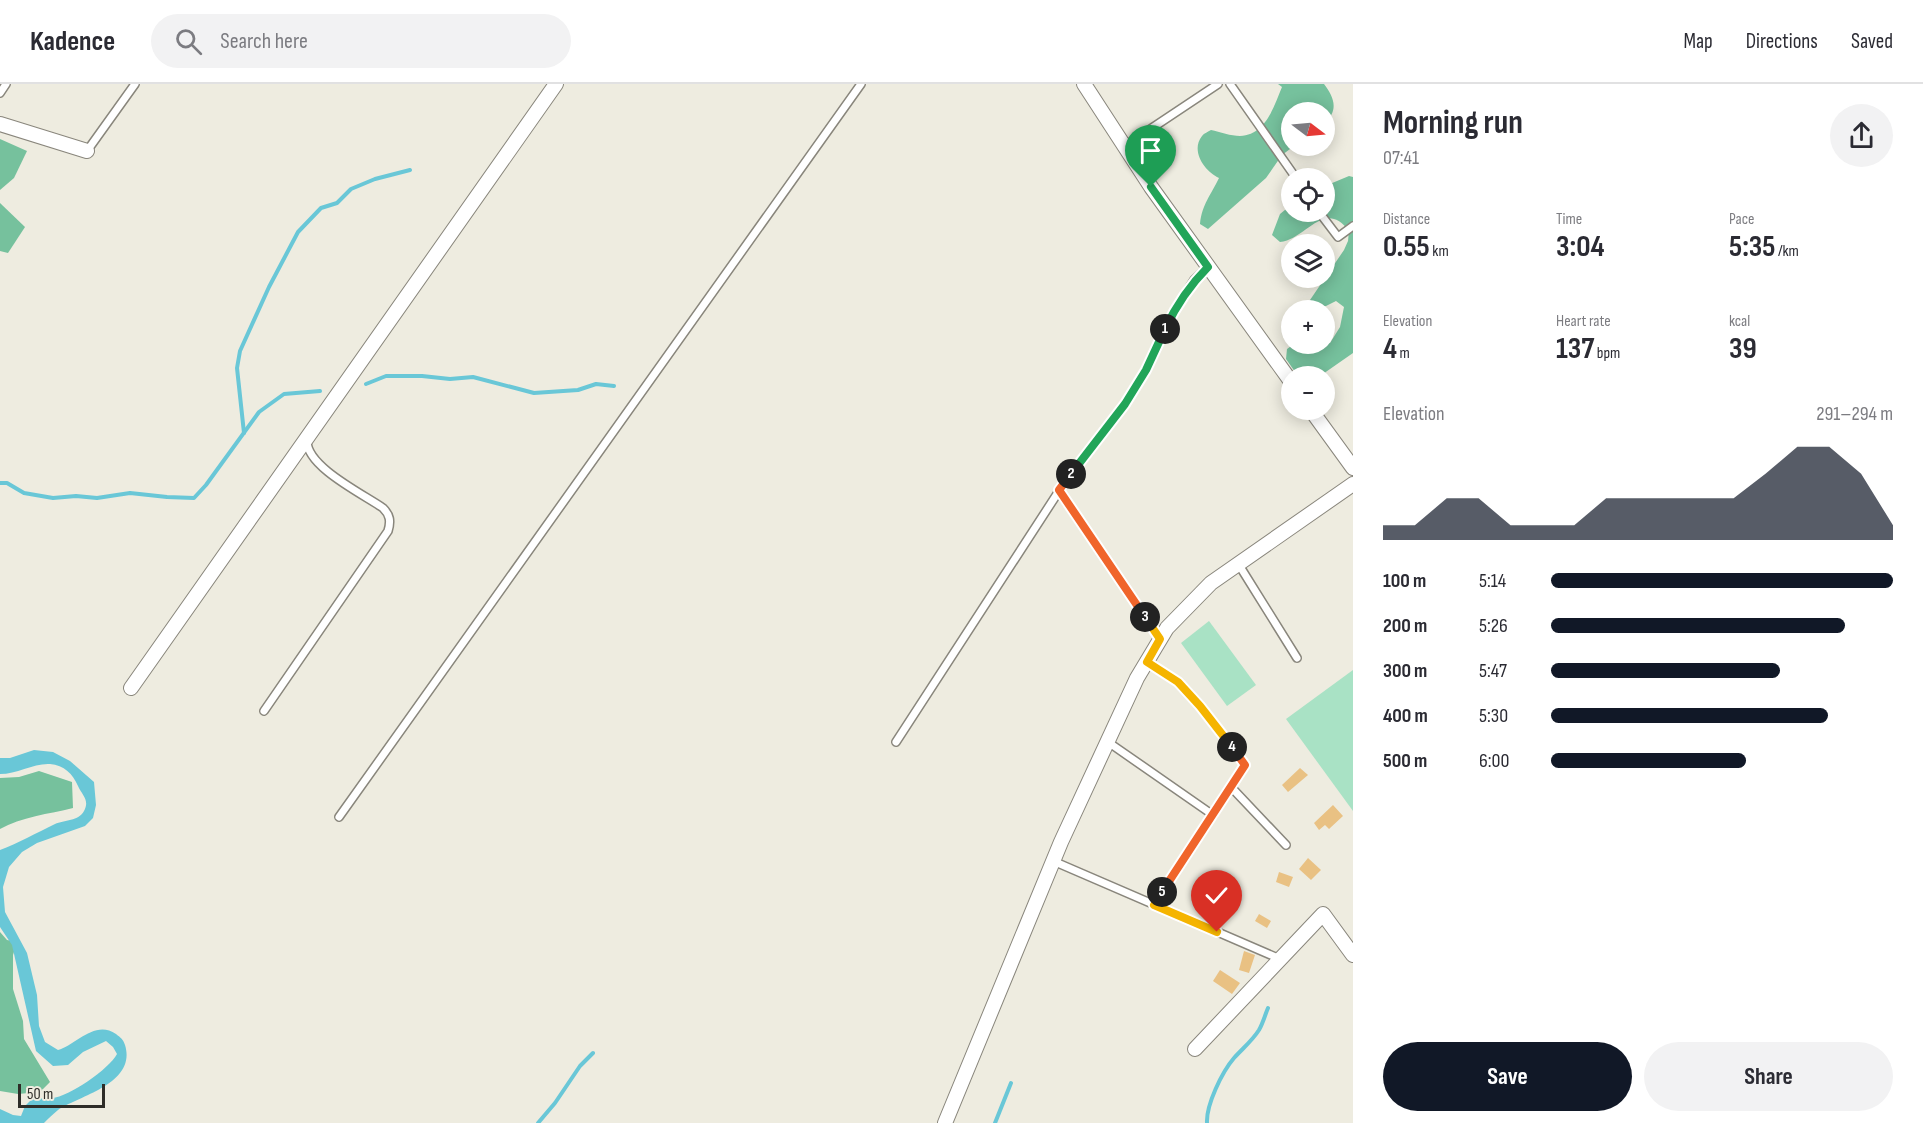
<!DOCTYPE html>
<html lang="en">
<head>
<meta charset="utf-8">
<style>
	body { margin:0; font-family:"Sofia Sans Condensed",sans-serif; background:#f2f2f3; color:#2b2b33; height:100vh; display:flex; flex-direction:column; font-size:22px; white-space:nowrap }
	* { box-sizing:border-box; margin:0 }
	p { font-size:20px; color:#7c7c81 }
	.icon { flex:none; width:33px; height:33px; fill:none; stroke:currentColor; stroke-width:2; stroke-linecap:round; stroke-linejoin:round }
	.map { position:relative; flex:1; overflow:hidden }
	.drawer { display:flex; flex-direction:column; background:#fff; width:570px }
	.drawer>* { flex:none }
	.needle { width:39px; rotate:106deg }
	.fabs { position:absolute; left:1281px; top:18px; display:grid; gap:12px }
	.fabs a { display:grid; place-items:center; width:54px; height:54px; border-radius:50%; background:#fff; box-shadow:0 3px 15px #0003; font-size:30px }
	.scale { position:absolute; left:18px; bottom:15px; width:87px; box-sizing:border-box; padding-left:6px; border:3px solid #2e2d28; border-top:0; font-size:16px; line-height:21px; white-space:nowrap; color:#2e2d28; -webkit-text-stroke:4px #eeece0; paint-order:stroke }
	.pin { position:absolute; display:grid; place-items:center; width:51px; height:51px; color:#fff; margin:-62px -26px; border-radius:50% 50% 50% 0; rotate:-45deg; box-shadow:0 0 6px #0007 }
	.pin .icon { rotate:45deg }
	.km { position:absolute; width:30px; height:30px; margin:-15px; border-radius:50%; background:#222; color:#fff; font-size:16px; line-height:30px; text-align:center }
	.round { display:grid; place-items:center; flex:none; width:63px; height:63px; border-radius:32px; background:#f2f2f3 }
	.overview { display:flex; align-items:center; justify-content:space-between; height:102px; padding:0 30px }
	h1 { font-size:33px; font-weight:700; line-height:45px }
	.stats { display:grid; grid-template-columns:repeat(3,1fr); gap:9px; height:102px; padding:6px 30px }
	.stats div { display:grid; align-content:center }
	.stats b { font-size:30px; font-weight:700 }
	.stats small { font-size:16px; font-weight:400 }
	.stats p { font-size:16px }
	.chart { height:168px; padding:12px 30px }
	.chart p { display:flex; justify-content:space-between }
	.chart svg { width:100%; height:108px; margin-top:6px; fill:#111827; opacity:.7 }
	.button { display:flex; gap:12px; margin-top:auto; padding:12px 30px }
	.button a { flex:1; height:69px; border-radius:36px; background:#111827; color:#fff; font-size:24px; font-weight:700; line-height:69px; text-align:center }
	.button a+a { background:#f2f2f3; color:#2b2b33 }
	ul { padding:0 30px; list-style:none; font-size:20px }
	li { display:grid; grid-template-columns:96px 72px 1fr; align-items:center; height:45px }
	li i { height:15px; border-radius:8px; background:#111827 }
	header { display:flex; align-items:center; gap:36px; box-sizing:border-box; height:84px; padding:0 30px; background:#fff; border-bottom:2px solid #e1e1e2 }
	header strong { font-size:28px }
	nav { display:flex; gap:33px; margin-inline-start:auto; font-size:21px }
	.search { width:420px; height:54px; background:#f2f2f3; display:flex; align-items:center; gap:15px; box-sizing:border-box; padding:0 21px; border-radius:33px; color:#7c7c81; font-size:22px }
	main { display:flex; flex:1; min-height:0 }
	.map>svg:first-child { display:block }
	.green { fill:#a9e2c5 }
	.forest { fill:#76c19d }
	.water { fill:#69c7d7 }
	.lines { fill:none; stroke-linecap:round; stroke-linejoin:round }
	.stream { stroke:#69c7d7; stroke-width:4 }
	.building { fill:#e9c183 }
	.lane-casing { stroke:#89867c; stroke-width:10 }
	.street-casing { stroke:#89867c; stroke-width:16 }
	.lane { stroke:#fff; stroke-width:7 }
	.street { stroke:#fff; stroke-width:14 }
	.split-1-casing { stroke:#fff; stroke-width:12 }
	.split-2-casing { stroke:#fff; stroke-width:12 }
	.split-3-casing { stroke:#fff; stroke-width:12 }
	.split-4-casing { stroke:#fff; stroke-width:12 }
	.split-5-casing { stroke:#fff; stroke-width:12 }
	.split-6-casing { stroke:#fff; stroke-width:12 }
	.split-1 { stroke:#22a559; stroke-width:8 }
	.split-2 { stroke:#22a559; stroke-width:8 }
	.split-3 { stroke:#f0652b; stroke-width:8 }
	.split-4 { stroke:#f5b400; stroke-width:8 }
	.split-5 { stroke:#f0652b; stroke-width:8 }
	.split-6 { stroke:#f5b400; stroke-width:8 }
</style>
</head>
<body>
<header>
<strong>Kadence</strong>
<div class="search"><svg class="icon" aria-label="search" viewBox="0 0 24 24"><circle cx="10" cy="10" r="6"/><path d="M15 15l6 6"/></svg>Search here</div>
<nav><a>Map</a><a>Directions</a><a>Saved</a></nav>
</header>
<main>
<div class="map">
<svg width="1353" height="1039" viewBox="0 0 1353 1039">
	<rect width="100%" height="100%" fill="#eeece0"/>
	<!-- green -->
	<g class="green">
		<polygon points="1209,537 1256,601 1227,622 1181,559"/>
		<polygon points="1353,586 1353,727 1286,635"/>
	</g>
	<!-- forest -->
	<g class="forest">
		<path d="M1278,0H1324C1334,13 1339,26 1325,39L1324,28H1292V62H1294L1282,71L1266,94L1208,145L1200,140C1202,120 1211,111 1219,94C1205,88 1190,67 1202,52C1204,49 1208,48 1211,46C1220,48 1231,52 1240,52C1266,51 1274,22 1282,3Z"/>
		<polygon points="0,55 27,67 14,94 0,106"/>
		<path d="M1349,92L1353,93V269L1320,292H1298L1286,275L1287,265L1294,260L1330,259L1340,243L1344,223L1336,217L1326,222H1317L1310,216L1344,166L1348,157L1349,147C1324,114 1307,155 1280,158L1272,151L1280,130L1291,121L1292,128H1324L1325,102Z"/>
		<polygon points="0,119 25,143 8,169 0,167"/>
		<path d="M39,687L72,698L73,724C49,730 21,733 0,745V694L19,693Z"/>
		<polygon points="0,848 7,856 17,858 13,871 13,905 23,937 24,955 50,998 40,1008 18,1010 0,1007"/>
	</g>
	<!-- water -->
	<path class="water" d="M34,666L53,668L70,677L94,698L96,721L93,734L85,742L37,759L22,768L9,783L3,803L5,828L27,869L37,911L39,942L45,958L58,966C76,961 95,935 116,950C121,954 123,955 125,961C137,1000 78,1012 58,1026C53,1030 48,1035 44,1039H0V1025L13,1031L21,1032L25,1022L33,1014C39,1014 46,1015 52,1014C69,1013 109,985 117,970L113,963L106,957L83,968L68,981L53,982L36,967L12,861L0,843V766C19,759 36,749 55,740C64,736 79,737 84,727C90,716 82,711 78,702C73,690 64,681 50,680C34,679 17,690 0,690V674H10Z"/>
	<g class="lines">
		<!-- stream -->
		<g class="stream">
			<polyline points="366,300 386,292 422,292 450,295 473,293 534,309 578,306 596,300 614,302"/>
			<polyline points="244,349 237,284 240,267 269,203 298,148 321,124 337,119 351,105 375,95 410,86"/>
			<polyline points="0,399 7,399 24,409 53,414 76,412 97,414 130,409 167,413 194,414 206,401 259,328 284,310 320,307"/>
			<polyline points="538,1039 555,1019 580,982 593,969"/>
			<polyline points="995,1039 1011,999"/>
			<path d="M1207,1039C1206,1021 1222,988 1234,974C1243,964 1252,957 1259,946C1263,939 1265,931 1268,924"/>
		</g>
	</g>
	<!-- building -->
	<g class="building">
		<polygon points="1300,684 1308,691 1288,708 1282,701"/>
		<polygon points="1333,721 1343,732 1329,745 1325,741 1319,746 1314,739"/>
		<polygon points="1308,774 1321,786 1311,796 1299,785"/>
		<polygon points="1279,788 1293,793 1289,803 1276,798"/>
		<polygon points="1259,830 1271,837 1267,844 1255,837"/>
		<polygon points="1244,867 1255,871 1249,889 1239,886"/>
		<polygon points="1220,886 1240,899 1232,910 1213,897"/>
	</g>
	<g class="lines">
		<defs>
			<g id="lane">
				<polyline points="1230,0 1296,94"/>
				<polyline points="0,9 6,0"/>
				<polyline points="1125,62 1218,0"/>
				<polyline points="87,67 135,0"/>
				<polyline points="1319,128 1338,153 1353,142"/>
				<polyline points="1059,407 1160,555"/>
				<polyline points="1239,481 1297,574"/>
				<polyline points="1147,578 1178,598 1200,622 1245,681 1154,821"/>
				<path d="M264,627L388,447C391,437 390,431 383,424C363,410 307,383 307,357"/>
				<polyline points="896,658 1059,407 1125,320 1146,286 1172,231 1194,196 1208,183"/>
				<polyline points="1108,658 1213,731"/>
				<polyline points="1231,703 1286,761"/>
				<polyline points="339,733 861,0"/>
				<polyline points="1053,777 1280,875"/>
			</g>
			<g id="street">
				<polyline points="1084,0 1151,103 1292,299"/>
				<polyline points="0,40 87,67"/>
				<polyline points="1311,326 1353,384"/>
				<polyline points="131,604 556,0"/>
				<polyline points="1195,965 1323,830 1353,871"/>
				<polyline points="945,1039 1061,758 1137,594 1167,544 1211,499 1353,400"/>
			</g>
		</defs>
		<!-- lane casing -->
		<use href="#lane" class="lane-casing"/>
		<!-- street casing -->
		<use href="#street" class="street-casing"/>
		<!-- lane -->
		<use href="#lane" class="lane"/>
		<!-- street -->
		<use href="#street" class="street"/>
	</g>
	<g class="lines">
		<defs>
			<path id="split-1" d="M1151,103L1208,183C1190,201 1176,222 1165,245"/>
			<polyline id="split-2" points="1071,390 1125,320 1146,286 1165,245"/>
			<polyline id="split-3" points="1071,390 1059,406 1145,533"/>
			<polyline id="split-4" points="1145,533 1160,555 1147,578 1178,598 1200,622 1232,663"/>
			<polyline id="split-5" points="1162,808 1245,681 1232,663"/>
			<polyline id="split-6" points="1162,808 1154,821 1217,848"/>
		</defs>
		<!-- split-1 casing -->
		<use href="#split-1" class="split-1-casing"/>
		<!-- split-2 casing -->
		<use href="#split-2" class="split-2-casing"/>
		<!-- split-3 casing -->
		<use href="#split-3" class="split-3-casing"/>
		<!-- split-4 casing -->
		<use href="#split-4" class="split-4-casing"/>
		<!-- split-5 casing -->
		<use href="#split-5" class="split-5-casing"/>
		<!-- split-6 casing -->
		<use href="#split-6" class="split-6-casing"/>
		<!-- split-1 -->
		<use href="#split-1" class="split-1"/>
		<!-- split-2 -->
		<use href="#split-2" class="split-2"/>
		<!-- split-3 -->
		<use href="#split-3" class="split-3"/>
		<!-- split-4 -->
		<use href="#split-4" class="split-4"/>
		<!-- split-5 -->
		<use href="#split-5" class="split-5"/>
		<!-- split-6 -->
		<use href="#split-6" class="split-6"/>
	</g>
</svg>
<div class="fabs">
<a><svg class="needle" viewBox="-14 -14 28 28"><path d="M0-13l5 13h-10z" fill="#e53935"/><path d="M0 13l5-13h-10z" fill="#7c7c81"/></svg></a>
<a><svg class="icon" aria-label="locate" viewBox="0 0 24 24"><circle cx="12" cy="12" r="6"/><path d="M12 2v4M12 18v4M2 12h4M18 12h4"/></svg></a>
<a><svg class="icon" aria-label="layers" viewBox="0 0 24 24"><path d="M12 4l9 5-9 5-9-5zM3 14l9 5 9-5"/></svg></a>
<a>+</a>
<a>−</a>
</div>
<div class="scale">50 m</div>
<div class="pin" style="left:1151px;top:103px;background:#1e9e55"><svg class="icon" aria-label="arrive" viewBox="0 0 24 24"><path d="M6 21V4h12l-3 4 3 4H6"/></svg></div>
<div class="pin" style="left:1217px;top:848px;background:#d93025"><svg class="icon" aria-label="check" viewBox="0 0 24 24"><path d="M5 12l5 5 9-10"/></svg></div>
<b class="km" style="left:1165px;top:245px">1</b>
<b class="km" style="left:1071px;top:390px">2</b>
<b class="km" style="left:1145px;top:533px">3</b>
<b class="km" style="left:1232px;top:663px">4</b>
<b class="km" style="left:1162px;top:808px">5</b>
</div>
<section class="drawer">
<div class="overview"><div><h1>Morning run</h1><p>07:41</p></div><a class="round"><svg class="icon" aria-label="share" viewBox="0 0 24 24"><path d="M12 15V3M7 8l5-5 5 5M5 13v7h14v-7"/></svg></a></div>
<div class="stats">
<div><p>Distance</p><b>0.55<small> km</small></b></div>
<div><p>Time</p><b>3:04</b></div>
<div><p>Pace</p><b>5:35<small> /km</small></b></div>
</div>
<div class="stats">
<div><p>Elevation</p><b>4<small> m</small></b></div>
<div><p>Heart rate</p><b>137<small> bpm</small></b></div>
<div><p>kcal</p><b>39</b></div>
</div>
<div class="chart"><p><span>Elevation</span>291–294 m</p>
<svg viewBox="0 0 160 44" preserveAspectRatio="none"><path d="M0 44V38L10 38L20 27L30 27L40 38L50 38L60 38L70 27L80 27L90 27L100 27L110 27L120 17L130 6L140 6L150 17L160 38V44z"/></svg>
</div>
<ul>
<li><b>100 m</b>5:14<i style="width:100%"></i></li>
<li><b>200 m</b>5:26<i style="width:86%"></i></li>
<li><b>300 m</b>5:47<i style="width:67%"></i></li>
<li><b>400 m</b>5:30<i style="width:81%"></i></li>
<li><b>500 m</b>6:00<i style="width:57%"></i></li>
</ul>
<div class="button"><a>Save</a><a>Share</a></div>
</section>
</main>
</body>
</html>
